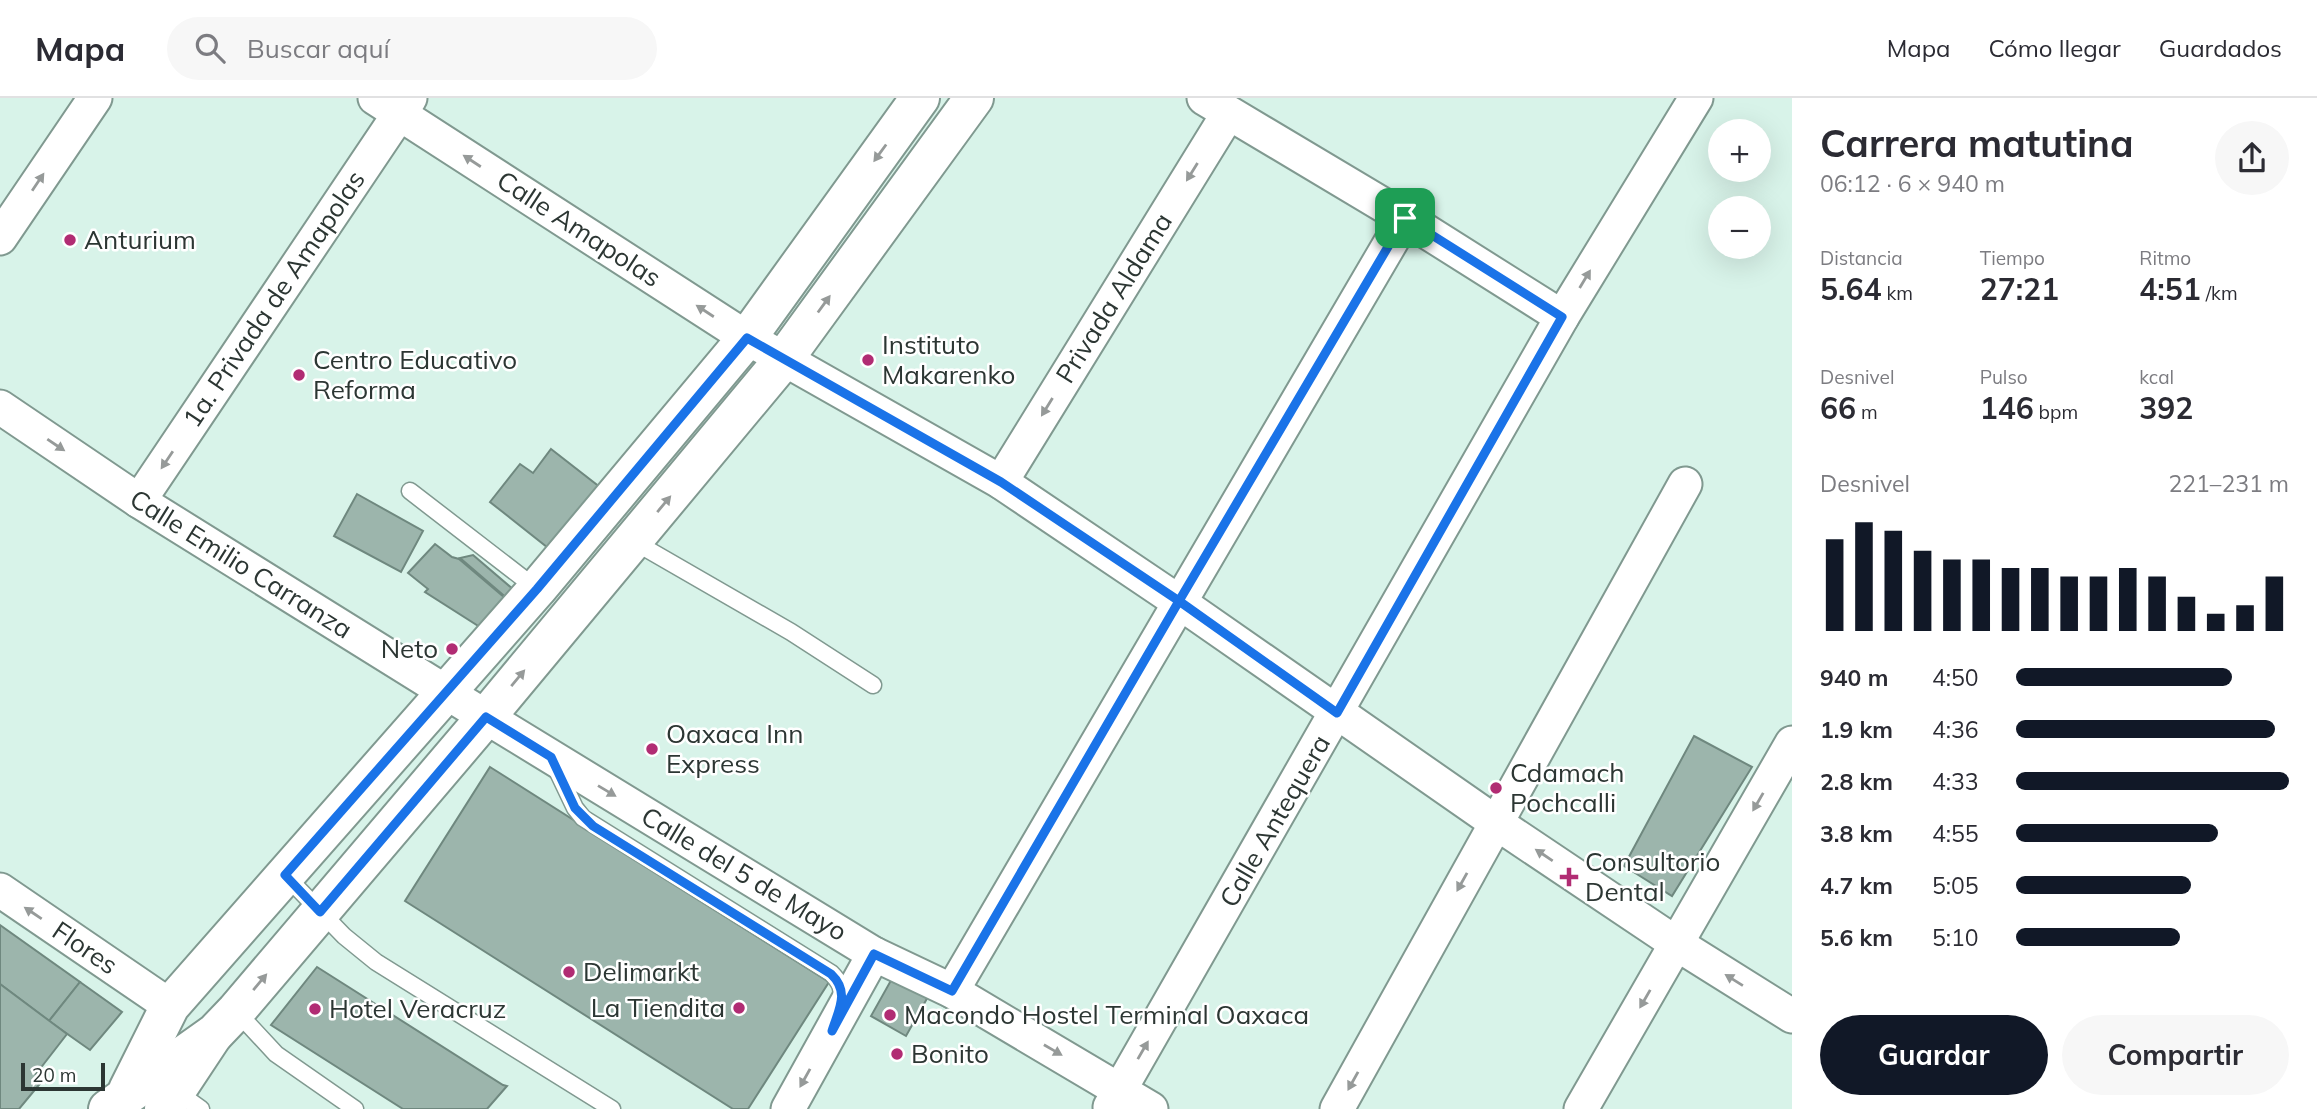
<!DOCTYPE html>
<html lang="es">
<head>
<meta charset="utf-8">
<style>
	body { margin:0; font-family:Mulish,sans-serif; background:#f7f7f7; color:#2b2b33; height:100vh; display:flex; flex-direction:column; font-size:26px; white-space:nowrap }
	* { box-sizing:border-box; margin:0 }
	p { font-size:23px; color:#7c7c81 }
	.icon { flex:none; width:38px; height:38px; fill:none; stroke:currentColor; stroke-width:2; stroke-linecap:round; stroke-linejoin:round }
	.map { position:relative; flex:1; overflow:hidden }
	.sheet { display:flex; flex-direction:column; background:#fff; width:525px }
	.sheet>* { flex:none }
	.controls { position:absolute; left:1708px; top:21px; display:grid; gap:14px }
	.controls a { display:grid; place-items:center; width:63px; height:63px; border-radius:50%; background:#fff; box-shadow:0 7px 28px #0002; font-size:35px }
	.scale { position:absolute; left:21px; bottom:18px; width:84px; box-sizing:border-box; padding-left:7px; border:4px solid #2c3633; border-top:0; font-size:19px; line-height:24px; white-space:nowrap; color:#2c3633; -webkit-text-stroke:5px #fff; paint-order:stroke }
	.pin { position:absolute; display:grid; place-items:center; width:60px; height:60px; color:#fff; margin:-30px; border-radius:14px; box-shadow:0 4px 10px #0006 }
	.round { display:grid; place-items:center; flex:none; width:74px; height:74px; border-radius:37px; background:#f7f7f7 }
	.summary { display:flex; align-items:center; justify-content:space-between; height:119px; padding:0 28px }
	h1 { font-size:38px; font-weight:700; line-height:52px }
	.stats { display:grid; grid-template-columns:repeat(3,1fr); gap:10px; height:119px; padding:7px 28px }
	.stats div { display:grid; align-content:center }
	.stats b { font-size:30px; font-weight:700 }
	.stats small { font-size:19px; font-weight:400 }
	.stats p { font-size:19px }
	.chart { height:196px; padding:14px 28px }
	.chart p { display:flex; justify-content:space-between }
	.chart svg { width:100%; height:126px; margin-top:7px; stroke:#111827; stroke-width:6 }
	.button { display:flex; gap:14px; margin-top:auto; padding:14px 28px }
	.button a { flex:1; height:80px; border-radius:42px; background:#111827; color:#fff; font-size:28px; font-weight:700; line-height:80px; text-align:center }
	.button a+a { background:#f7f7f7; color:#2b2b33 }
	ul { padding:0 28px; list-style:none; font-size:23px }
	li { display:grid; grid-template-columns:112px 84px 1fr; align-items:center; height:52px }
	li i { height:18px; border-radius:9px; background:#111827 }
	header { display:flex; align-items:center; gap:42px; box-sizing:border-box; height:98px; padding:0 35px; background:#fff; border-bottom:2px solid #e1e1e2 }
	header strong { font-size:33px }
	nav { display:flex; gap:38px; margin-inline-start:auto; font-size:24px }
	.search { width:490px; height:63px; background:#f7f7f7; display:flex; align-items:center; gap:18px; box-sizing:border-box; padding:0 24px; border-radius:38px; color:#7c7c81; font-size:26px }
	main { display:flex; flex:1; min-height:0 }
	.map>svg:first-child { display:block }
	.building { fill:#9cb5ac; stroke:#6f887f; stroke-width:2 }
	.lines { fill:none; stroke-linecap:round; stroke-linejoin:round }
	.lane-casing { stroke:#809990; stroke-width:19 }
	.street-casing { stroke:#809990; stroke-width:37 }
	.secondary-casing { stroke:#809990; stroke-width:42 }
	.primary-casing { stroke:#809990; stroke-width:42 }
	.lane { stroke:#fff; stroke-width:16 }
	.street { stroke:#fff; stroke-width:33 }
	.secondary { stroke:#fff; stroke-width:38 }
	.primary { stroke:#fff; stroke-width:38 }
	.oneway { fill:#969a99 }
	.route-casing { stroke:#fff; stroke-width:14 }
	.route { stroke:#1a73e8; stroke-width:9 }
	.poi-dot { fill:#b12c73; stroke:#fff; stroke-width:2.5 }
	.labels { text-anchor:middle; stroke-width:5; stroke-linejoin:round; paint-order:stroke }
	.street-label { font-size:26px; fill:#2c3633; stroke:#fff }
	.poi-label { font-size:26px; fill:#2c3633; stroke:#fff; text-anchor:start }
</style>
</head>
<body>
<header>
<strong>Mapa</strong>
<div class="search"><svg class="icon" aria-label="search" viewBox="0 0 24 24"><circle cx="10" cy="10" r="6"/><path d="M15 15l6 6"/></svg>Buscar aquí</div>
<nav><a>Mapa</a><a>Cómo llegar</a><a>Guardados</a></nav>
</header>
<main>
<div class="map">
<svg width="1792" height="1011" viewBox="0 0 1792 1011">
	<rect width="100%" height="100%" fill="#d8f3e9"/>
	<!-- building -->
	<g class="building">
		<polygon points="551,351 601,390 552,453 490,404 520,366 533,375"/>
		<polygon points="357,396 423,433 401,474 334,438"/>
		<polygon points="435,446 452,459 459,461 511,505 483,531 425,494 428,491 408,475"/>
		<polygon points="473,457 514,492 509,502 460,460"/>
		<polygon points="1694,638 1752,669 1672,798 1624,768"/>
		<polygon points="490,669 829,884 748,1011 733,1011 405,803"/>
		<polygon points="0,827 80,884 49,923 0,886"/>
		<polygon points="317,869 503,987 507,988 487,1011 403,1011 271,927"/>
		<polygon points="894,877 929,897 906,938 871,918"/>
		<polygon points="80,884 122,914 90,952 49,923"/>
		<polygon points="0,886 67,936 36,976 43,982 19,1011 0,1011"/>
	</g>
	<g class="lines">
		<defs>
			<g id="lane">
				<polyline points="410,393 537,491"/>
				<polyline points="633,443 791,534 873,587"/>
				<path d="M555,668L575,710L583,720L831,875C840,884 843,890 841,902"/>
				<polyline points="285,777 344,838 376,864 612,1011"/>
				<polyline points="236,913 276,956 355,1011"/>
				<polyline points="176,993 201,1011"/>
			</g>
			<g id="street">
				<polyline points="375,0 747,240 1001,384 1179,504 1495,724 1677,846 1792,918"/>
				<polyline points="1204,0 1405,120 1562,219"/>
				<polyline points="0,140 95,0"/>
				<polyline points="0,309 139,403 486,619 874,856 952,893 1151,1011"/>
				<polyline points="1001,384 1228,16"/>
				<polyline points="139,403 410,0"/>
				<polyline points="0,792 170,908"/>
				<polyline points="952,893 1405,120"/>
				<polyline points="1110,1009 1562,219 1696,0"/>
				<polyline points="788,1011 874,856"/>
				<polyline points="1337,1011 1685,386"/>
				<polyline points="1581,1011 1792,645"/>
			</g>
			<polyline id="secondary" points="164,1011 213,937"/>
			<g id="primary">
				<polyline points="128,992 170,908 537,491 747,240 920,0"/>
				<polyline points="108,1011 215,935 236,913 486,619 784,261 974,0"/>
			</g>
		</defs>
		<!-- lane casing -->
		<use href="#lane" class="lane-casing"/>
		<!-- street casing -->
		<use href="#street" class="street-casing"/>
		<!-- secondary casing -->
		<use href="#secondary" class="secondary-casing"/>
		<!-- primary casing -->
		<use href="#primary" class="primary-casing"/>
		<!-- lane -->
		<use href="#lane" class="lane"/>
		<!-- street -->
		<use href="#street" class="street"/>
		<!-- secondary -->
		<use href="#secondary" class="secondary"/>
		<!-- primary -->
		<use href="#primary" class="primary"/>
	</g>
	<!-- one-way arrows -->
	<defs><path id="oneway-solid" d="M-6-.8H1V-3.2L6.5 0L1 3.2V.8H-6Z" transform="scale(1.75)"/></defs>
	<g class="oneway">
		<use href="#oneway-solid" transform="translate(880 55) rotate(126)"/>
		<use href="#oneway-solid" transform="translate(472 63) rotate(-147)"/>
		<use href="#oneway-solid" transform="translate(1192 74) rotate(122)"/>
		<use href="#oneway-solid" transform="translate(38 84) rotate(-56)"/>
		<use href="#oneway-solid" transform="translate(1585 181) rotate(-59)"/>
		<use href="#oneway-solid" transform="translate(824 206) rotate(-54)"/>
		<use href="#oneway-solid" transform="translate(705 213) rotate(-147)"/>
		<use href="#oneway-solid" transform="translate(1047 309) rotate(122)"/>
		<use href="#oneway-solid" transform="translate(56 347) rotate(34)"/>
		<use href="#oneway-solid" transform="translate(167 362) rotate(124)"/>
		<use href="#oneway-solid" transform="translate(664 406) rotate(-50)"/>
		<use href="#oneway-solid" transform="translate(518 580) rotate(-50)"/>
		<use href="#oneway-solid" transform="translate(607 693) rotate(31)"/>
		<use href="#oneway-solid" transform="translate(1758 704) rotate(120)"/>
		<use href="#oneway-solid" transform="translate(1544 757) rotate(-146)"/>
		<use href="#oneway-solid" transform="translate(1462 784) rotate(119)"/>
		<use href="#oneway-solid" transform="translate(33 815) rotate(-146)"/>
		<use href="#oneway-solid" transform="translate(1734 882) rotate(-148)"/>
		<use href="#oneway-solid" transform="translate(260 884) rotate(-50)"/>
		<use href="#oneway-solid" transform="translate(1645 901) rotate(120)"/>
		<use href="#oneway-solid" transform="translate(1053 952) rotate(30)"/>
		<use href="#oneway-solid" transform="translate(1143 952) rotate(-60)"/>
		<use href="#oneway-solid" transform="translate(805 980) rotate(119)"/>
		<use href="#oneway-solid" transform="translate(1353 983) rotate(119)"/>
	</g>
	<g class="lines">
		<defs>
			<path id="route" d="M1405,120L1179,503L1001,384L747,240L537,491L285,777L320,814L486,619L551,659L575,710L593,728L831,876C850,894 839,911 832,933L874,856L952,893L1179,503L1337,615L1562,219L1405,120"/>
		</defs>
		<!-- route casing -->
		<use href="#route" class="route-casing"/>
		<!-- route -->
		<use href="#route" class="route"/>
	</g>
	<!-- markers -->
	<g class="poi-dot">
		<circle cx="70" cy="142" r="7"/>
		<circle cx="868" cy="262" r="7"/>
		<circle cx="299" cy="277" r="7"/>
		<circle cx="452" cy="551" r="7"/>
		<circle cx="652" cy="651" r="7"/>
		<circle cx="1496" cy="690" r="7"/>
		<path d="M1565.5 768.5h7v7h7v7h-7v7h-7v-7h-7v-7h7z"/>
		<circle cx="569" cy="874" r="7"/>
		<circle cx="739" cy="910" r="7"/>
		<circle cx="315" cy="911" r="7"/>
		<circle cx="890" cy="917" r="7"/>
		<circle cx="897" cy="956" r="7"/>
	</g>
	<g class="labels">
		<!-- street labels -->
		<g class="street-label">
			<text transform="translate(579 131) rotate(33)" y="9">Calle Amapolas</text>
			<text transform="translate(1114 200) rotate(-58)" y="9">Privada Aldama</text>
			<text transform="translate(274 201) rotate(-56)" y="9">1a. Privada de Amapolas</text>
			<text transform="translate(241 466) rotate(32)" y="9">Calle Emilio Carranza</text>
			<text transform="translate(1275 723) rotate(-60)" y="9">Calle Antequera</text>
			<text transform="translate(744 776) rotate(31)" y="9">Calle del 5 de Mayo</text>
			<text transform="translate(85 850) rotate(34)" y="9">Flores</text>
		</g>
		<!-- poi labels -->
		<g class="poi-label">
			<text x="84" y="151">Anturium</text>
			<text x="882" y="256">Instituto<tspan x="882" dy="30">Makarenko</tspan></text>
			<text x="313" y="271">Centro Educativo<tspan x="313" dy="30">Reforma</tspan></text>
			<text x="438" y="560" text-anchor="end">Neto</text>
			<text x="666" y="645">Oaxaca Inn<tspan x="666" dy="30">Express</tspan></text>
			<text x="1510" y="684">Cdamach<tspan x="1510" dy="30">Pochcalli</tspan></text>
			<text x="1585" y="773">Consultorio<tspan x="1585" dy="30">Dental</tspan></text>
			<text x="583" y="883">Delimarkt</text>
			<text x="725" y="919" text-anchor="end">La Tiendita</text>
			<text x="329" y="920">Hotel Veracruz</text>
			<text x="904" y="926">Macondo Hostel Terminal Oaxaca</text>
			<text x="911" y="965">Bonito</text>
		</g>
	</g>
</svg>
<div class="controls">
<a>+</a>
<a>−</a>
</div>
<div class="scale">20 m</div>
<div class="pin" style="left:1405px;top:120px;background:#1e9e55"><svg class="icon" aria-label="arrive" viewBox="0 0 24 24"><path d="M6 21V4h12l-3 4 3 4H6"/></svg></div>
</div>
<section class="sheet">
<div class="summary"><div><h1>Carrera matutina</h1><p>06:12 · 6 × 940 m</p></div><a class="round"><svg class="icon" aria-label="share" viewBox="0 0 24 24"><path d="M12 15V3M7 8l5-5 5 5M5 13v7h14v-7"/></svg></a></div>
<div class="stats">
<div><p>Distancia</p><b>5.64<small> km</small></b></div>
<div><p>Tiempo</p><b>27:21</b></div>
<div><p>Ritmo</p><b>4:51<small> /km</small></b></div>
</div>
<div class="stats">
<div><p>Desnivel</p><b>66<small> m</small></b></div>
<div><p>Pulso</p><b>146<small> bpm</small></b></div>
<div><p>kcal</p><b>392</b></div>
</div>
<div class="chart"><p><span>Desnivel</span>221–231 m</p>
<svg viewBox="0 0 160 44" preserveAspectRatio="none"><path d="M5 44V12M15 44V6M25 44V9M35 44V16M45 44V19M55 44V19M65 44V22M75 44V22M85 44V25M95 44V25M105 44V22M115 44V25M125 44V32M135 44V38M145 44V35M155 44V25"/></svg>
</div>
<ul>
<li><b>940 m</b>4:50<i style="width:79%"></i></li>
<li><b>1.9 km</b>4:36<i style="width:95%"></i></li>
<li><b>2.8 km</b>4:33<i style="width:100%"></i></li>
<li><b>3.8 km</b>4:55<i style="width:74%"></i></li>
<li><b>4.7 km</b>5:05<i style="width:64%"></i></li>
<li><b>5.6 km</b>5:10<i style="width:60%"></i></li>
</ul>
<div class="button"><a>Guardar</a><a>Compartir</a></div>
</section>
</main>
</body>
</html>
